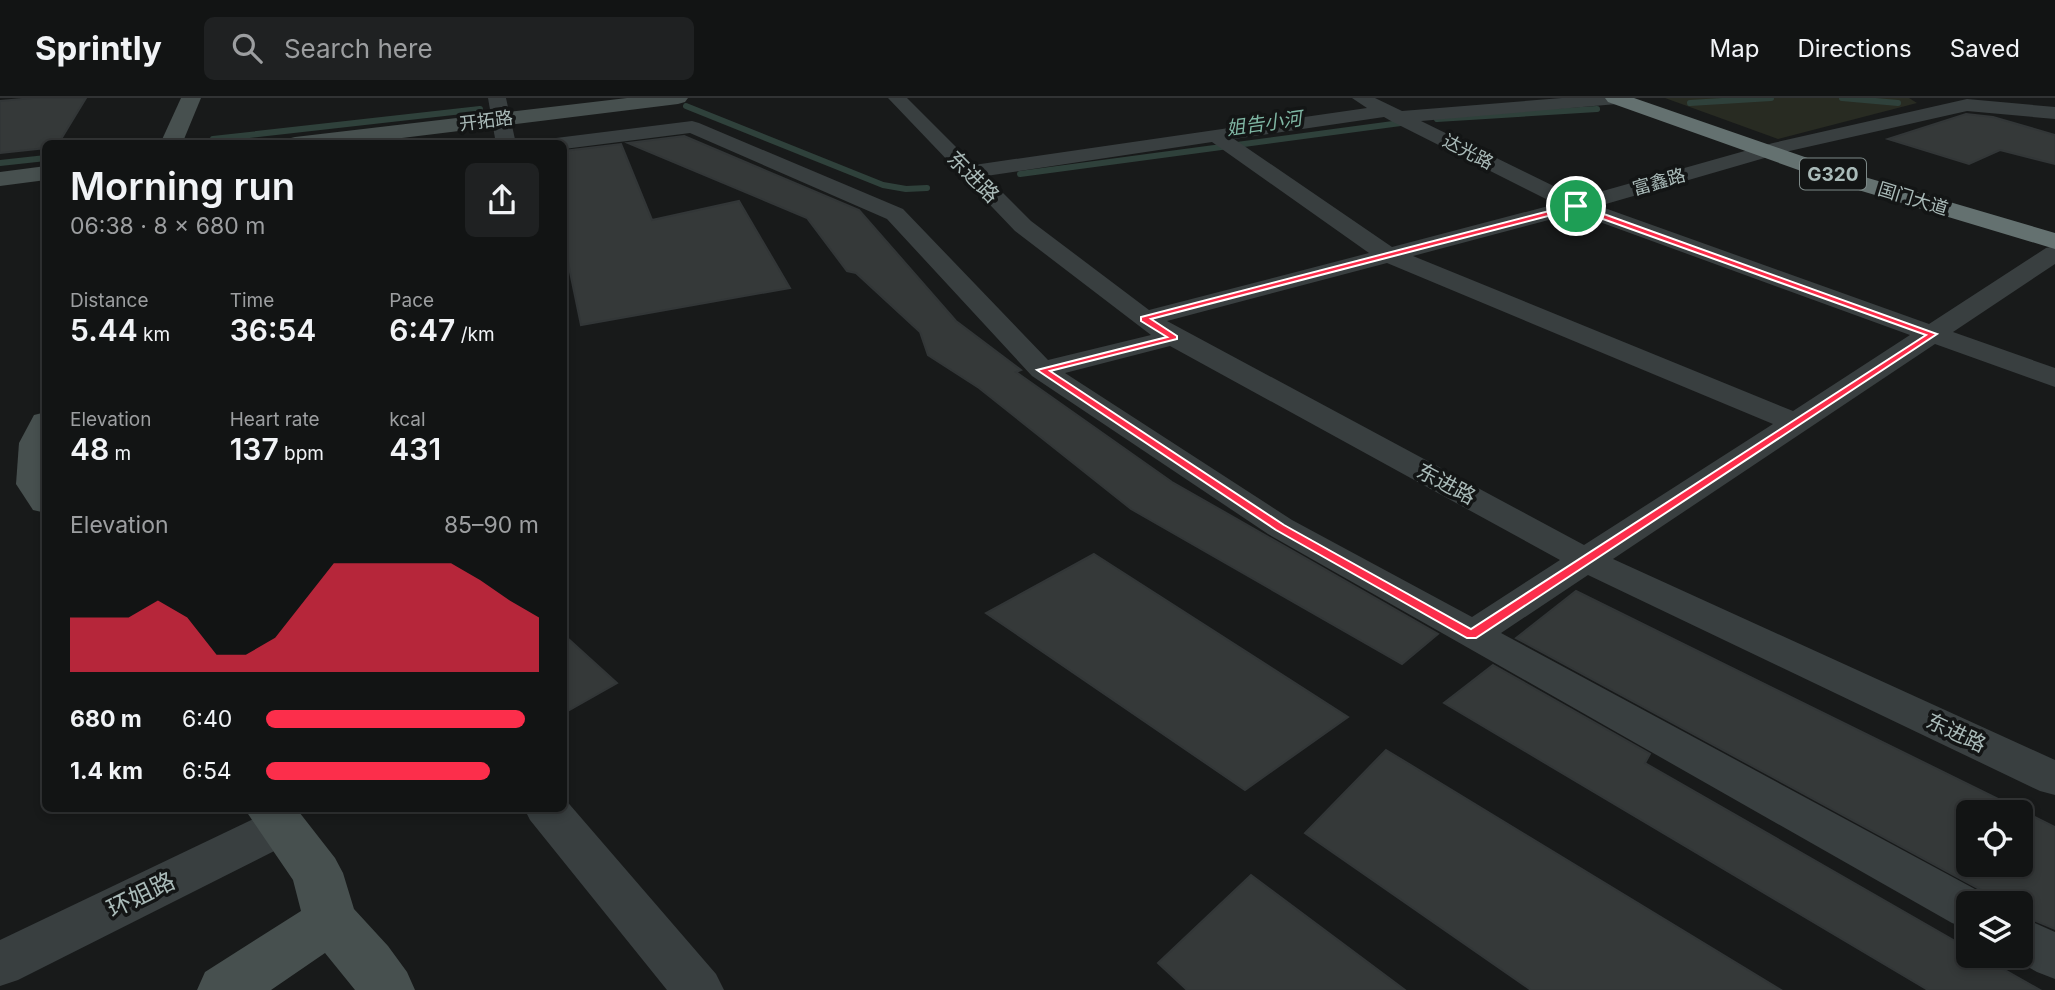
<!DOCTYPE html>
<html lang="en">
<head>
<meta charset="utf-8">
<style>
	body { margin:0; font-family:Inter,"Noto Sans SC",sans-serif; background:#1f2122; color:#f1f3f6; height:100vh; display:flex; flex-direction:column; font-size:26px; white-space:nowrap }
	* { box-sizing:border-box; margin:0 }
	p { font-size:23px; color:#9c9ea0 }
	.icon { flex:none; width:38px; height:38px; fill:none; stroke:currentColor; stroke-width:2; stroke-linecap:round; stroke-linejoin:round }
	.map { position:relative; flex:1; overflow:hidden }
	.sheet { position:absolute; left:42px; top:42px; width:525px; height:672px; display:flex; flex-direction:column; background:#121414; border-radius:10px; box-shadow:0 4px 10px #0003,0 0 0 2px #313334 }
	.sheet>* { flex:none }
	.buttons { position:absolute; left:1956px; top:702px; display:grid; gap:14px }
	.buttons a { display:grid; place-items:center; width:77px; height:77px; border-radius:10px; background:#121414; box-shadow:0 4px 10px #0003,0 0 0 2px #313334; font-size:35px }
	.pin { position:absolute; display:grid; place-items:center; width:60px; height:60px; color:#fff; margin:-30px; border:4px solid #fff; border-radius:50%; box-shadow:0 2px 7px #0007 }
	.round { display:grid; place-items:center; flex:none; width:74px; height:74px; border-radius:10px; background:#1f2122 }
	.head { display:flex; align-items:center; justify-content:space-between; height:119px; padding:0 28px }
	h1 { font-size:38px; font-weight:600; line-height:52px }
	.stats { display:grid; grid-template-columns:repeat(3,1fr); gap:10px; height:119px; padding:7px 28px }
	.stats div { display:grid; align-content:center }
	.stats b { font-size:30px; font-weight:600 }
	.stats small { font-size:19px; font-weight:400 }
	.stats p { font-size:19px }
	.chart { height:196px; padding:14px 28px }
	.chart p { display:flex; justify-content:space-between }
	.chart svg { width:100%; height:126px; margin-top:7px; fill:#fc2e4b; opacity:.7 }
	ul { padding:0 28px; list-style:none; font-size:23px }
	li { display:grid; grid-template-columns:112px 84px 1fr; align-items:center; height:52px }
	li i { height:18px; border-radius:9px; background:#fc2e4b }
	header { display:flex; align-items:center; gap:42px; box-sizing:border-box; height:98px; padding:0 35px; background:#121414; border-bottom:2px solid #313334 }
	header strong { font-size:33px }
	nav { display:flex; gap:38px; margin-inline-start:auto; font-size:24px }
	.search { width:490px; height:63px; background:#1f2122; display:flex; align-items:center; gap:18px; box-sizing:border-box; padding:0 24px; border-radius:10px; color:#9c9ea0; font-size:26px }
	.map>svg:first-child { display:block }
	.green { fill:#282b22 }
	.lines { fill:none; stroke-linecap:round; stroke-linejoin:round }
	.stream { stroke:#2f413b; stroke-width:6 }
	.building { fill:#353939; stroke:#323637; stroke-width:2; fill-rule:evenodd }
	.street { fill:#393f40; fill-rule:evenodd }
	.secondary { fill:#47504f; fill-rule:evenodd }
	.highway { fill:#647170; fill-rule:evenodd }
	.route { fill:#fc2e4b; stroke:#fff; stroke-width:2; fill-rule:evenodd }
	.labels { text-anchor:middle; stroke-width:7; stroke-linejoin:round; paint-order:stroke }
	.far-street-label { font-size:18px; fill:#aabbb9; stroke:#131515 }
	.far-water-label { font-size:19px; font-style:italic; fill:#7fb7a4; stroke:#131515 }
	.shield { fill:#131515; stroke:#7d8988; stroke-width:2 }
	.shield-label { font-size:19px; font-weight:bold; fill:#aabbb9 }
	.street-label { font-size:21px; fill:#aabbb9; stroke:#131515 }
	.near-street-label { font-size:24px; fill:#aabbb9; stroke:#131515 }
</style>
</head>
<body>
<header>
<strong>Sprintly</strong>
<div class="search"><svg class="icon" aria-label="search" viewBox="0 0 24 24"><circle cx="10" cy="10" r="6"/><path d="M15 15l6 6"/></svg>Search here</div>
<nav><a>Map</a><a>Directions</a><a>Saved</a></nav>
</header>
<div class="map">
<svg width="2055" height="892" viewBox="0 0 2055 892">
	<rect width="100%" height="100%" fill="#181a1a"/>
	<!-- green -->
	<polygon class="green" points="1665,0 1909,0 1917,5 1778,41"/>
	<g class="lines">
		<!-- stream -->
		<g class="stream">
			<polyline points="1842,0 1898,5"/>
			<polyline points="1690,5 1771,0"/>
			<polyline points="686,8 883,87 906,91 927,90"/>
			<polyline points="1437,21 1597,11"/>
			<polyline points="213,41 480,11"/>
			<polyline points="0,65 46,60"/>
			<polyline points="1020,76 1408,24"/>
		</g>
	</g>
	<!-- building -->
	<g class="building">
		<polygon points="33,0 86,0 58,46 46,46 46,50 0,55 0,3"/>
		<polygon points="1966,16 1993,19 2055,37 2055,66 2000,52 1969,66 1888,41"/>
		<polygon points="684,38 859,112 956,223 1021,272 1016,274 1172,384 1438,536 1402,566 1131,411 979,290 928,257 920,234 856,175 847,173 807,120 628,45"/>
		<polygon points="621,46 652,122 739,103 790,190 581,227 564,145 564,53"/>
		<polygon points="1094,456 1348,619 1245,692 986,515"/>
		<path d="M1576,493L2055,729V831L2021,817V805H1994L1987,795L1516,540ZM1969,714H2021V766H1969Z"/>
		<polygon points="564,537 617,585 564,615"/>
		<polygon points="1493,567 1650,656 1645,665 1969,851 1969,858 1980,858 2040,892 1928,892 1444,605"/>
		<polygon points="1386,652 1781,892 1531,892 1305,735"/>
		<polygon points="1251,777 1405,892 1187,892 1158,865"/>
	</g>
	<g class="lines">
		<!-- street -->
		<g class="street">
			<polygon points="488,0 506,0 516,46 496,46"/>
			<path d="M888,0H907L974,67L1367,10L1352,0H1375L1402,13L1562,0H1625L1623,5L1617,6L1421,23L1578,100L1773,45L1967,1L2055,9V21L1967,13L1785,54L1599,108L1929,226L2046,150L2055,148V166L1953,234L2055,270V289L1935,246L1613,461L2055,662V697L2040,693L1588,477L1501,535L1986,797L1990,805H1969V831L1952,825L1268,436L1032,278L887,121L690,35L564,51V46H546L556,40L692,23L699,25L903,111L1048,262L1151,237L1015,133ZM1384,19L1391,23L1556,106L1392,149L1234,41ZM1212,44L1369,155L1149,212L1031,123L986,78ZM1575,115L1910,237L1793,313L1413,158ZM1387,165L1773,326L1584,447L1167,223ZM1170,248L1560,462L1472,519L1292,422L1065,275Z"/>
			<polygon points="564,700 716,876 724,892 667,892 530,722 524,710 564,710"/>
			<polygon points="283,710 298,715 305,728 298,741 18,882 0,888 0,842 266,715"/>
			<polygon points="2021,819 2055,834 2055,881 2037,874 2008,858 2021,858"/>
		</g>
		<!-- secondary -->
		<g class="secondary">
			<polygon points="181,0 201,0 182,46 160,46"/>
			<polygon points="627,0 688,0 685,4 678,6 353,46 284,46 287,41 295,39"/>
			<polygon points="46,68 46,82 0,88 0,74"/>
			<polygon points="46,314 46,415 33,412 16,386 19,345 34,317"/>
			<polygon points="244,710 296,710 335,760 343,775 354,811 388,848 407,874 415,892 355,892 325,855 271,892 197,892 205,874 301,813 293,782"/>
		</g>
		<!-- highway -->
		<polygon class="highway" points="1605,0 1634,0 1851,75 2055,135 2055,151 1835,85 1608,4"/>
	</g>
	<!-- route -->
	<path class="route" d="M1576,106L1937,236L1476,540H1467L1276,432L1037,272L1167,239L1141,223V219ZM1575,111L1926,237L1471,531L1284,427L1050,273L1177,241V238L1151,221Z"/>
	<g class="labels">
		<!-- far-street labels -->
		<g class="far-street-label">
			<text transform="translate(486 23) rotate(-7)" y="6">开拓路</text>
			<text transform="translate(1468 54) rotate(27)" y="6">达光路</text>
			<text transform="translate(1659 84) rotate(-16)" y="6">富鑫路</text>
			<text transform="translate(1913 101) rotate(17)" y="6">国门大道</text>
		</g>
		<!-- far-water labels -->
		<g class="far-water-label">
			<text transform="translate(1264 25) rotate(-8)" y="7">姐告小河</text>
		</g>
		<!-- shield labels -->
		<rect class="shield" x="1800" y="60.5" width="66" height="31" rx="5"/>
		<g class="shield-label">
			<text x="1833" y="83">G320</text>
		</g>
		<!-- street labels -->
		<g class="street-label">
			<text transform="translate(973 79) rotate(45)" y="7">东进路</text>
			<text transform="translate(1446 386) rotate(28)" y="7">东进路</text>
			<text transform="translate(1956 635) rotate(25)" y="7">东进路</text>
		</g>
		<!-- near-street labels -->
		<g class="near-street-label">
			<text transform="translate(141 797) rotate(-26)" y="8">环姐路</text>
		</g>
	</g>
</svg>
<div class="buttons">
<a><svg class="icon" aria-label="locate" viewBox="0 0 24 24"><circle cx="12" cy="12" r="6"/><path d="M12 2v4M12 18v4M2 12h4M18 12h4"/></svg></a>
<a><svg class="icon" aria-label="layers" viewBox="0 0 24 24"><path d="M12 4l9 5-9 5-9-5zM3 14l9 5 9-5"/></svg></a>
</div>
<div class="pin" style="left:1576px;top:108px;background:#1e9e55"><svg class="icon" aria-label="arrive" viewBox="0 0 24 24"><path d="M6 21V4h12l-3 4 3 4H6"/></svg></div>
<section class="sheet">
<div class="head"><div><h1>Morning run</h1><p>06:38 · 8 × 680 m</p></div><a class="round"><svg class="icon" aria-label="share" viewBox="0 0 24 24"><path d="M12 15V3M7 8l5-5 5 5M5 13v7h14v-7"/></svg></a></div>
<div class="stats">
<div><p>Distance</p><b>5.44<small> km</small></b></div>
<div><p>Time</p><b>36:54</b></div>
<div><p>Pace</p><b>6:47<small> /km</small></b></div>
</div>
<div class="stats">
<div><p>Elevation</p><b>48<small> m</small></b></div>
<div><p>Heart rate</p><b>137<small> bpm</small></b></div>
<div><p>kcal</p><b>431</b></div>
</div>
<div class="chart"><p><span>Elevation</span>85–90 m</p>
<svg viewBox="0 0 160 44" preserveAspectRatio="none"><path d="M0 44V25L10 25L20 25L30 19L40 25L50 38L60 38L70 32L80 19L90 6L100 6L110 6L120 6L130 6L140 12L150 19L160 25V44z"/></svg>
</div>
<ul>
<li><b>680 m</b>6:40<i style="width:95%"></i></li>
<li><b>1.4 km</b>6:54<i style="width:82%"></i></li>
</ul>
</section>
</div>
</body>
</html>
